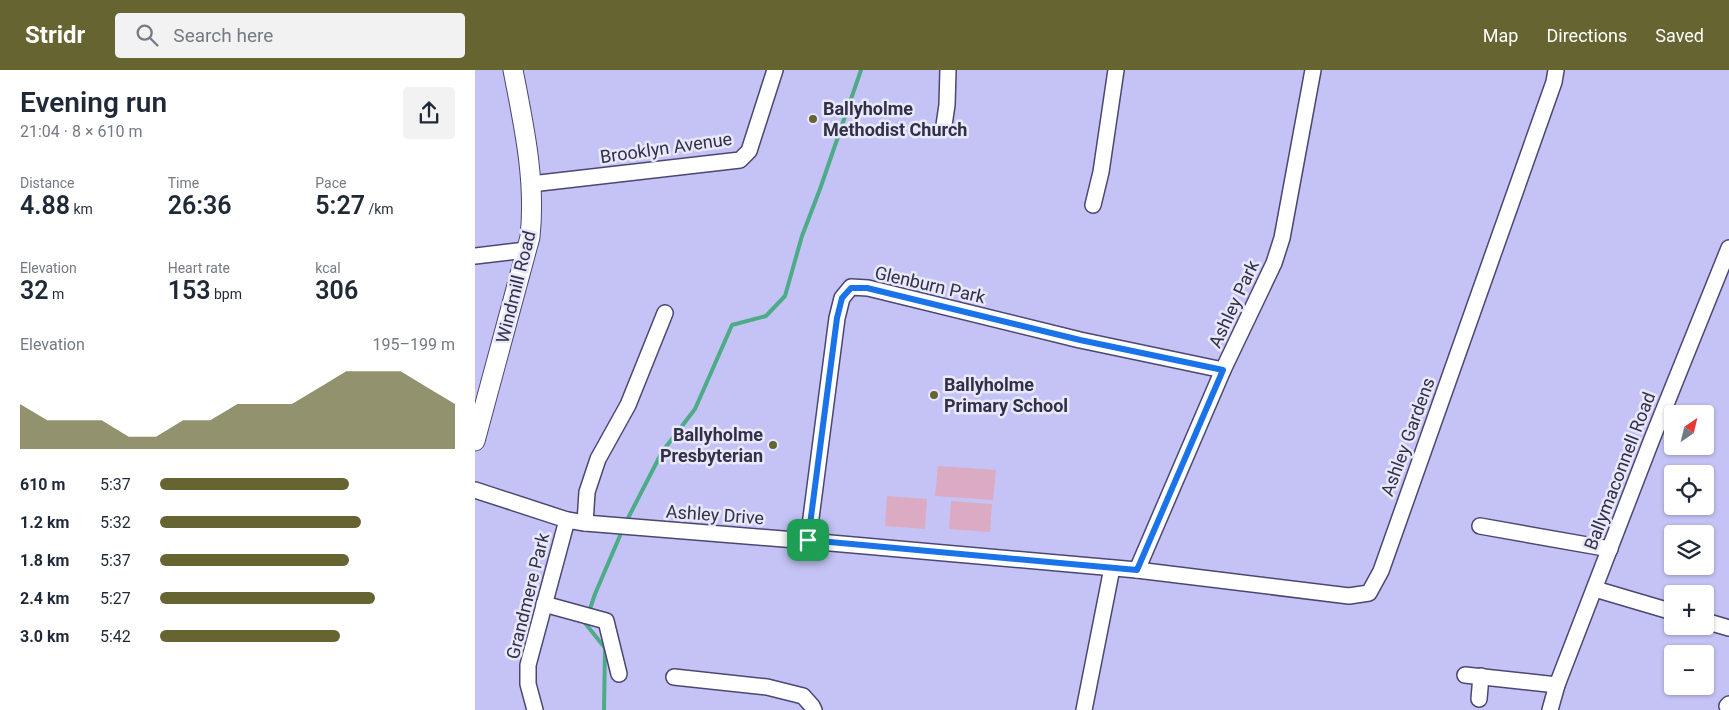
<!DOCTYPE html>
<html lang="en">
<head>
<meta charset="utf-8">
<style>
	body { margin:0; font-family:Roboto,sans-serif; background:#f2f2f3; color:#1f2937; height:100vh; display:flex; flex-direction:column; font-size:19px; white-space:nowrap }
	* { box-sizing:border-box; margin:0 }
	p { font-size:16px; color:#747a83 }
	.icon { flex:none; width:28px; height:28px; fill:none; stroke:currentColor; stroke-width:2; stroke-linecap:round; stroke-linejoin:round }
	.map { position:relative; flex:1; overflow:hidden }
	.sheet { display:flex; flex-direction:column; background:#fff; width:475px }
	.sheet>* { flex:none }
	.needle { width:32px; rotate:35deg }
	.tools { position:absolute; left:1189px; top:335px; display:grid; gap:10px }
	.tools a { display:grid; place-items:center; width:50px; height:50px; border-radius:5px; background:#fff; box-shadow:0 1px 4px #0004; font-size:25px }
	.pin { position:absolute; display:grid; place-items:center; width:42px; height:42px; color:#fff; margin:-21px; border-radius:10px; box-shadow:0 2px 8px #0006 }
	.round { display:grid; place-items:center; flex:none; width:52px; height:52px; border-radius:5px; background:#f2f2f3 }
	.overview { display:flex; align-items:center; justify-content:space-between; height:85px; padding:0 20px }
	h1 { font-size:28px; font-weight:600; line-height:38px }
	.metrics { display:grid; grid-template-columns:repeat(3,1fr); gap:8px; height:85px; padding:5px 20px }
	.metrics div { display:grid; align-content:center }
	.metrics b { font-size:25px; font-weight:600 }
	.metrics small { font-size:14px; font-weight:400 }
	.metrics p { font-size:14px }
	.chart { height:140px; padding:10px 20px }
	.chart p { display:flex; justify-content:space-between }
	.chart svg { width:100%; height:90px; margin-top:5px; fill:#666431; opacity:.7 }
	ul { padding:0 20px; list-style:none; font-size:16px }
	li { display:grid; grid-template-columns:80px 60px 1fr; align-items:center; height:38px }
	li i { height:12px; border-radius:6px; background:#666431 }
	header { display:flex; align-items:center; gap:30px; box-sizing:border-box; height:70px; padding:0 25px; background:#666431; color:#fff }
	header strong { font-size:24px }
	nav { display:flex; gap:28px; margin-inline-start:auto; font-size:18px }
	.search { width:350px; height:45px; background:#f2f2f3; display:flex; align-items:center; gap:12px; box-sizing:border-box; padding:0 18px; border-radius:5px; color:#747a83; font-size:19px }
	main { display:flex; flex:1; min-height:0 }
	.map>svg:first-child { display:block }
	.green { fill:#dbaac3 }
	.lines { fill:none; stroke-linecap:round; stroke-linejoin:round }
	.stream { stroke:#4dab88; stroke-width:4 }
	.minor-casing { stroke:#4a4772; stroke-width:18 }
	.tertiary-casing { stroke:#4a4772; stroke-width:21 }
	.minor { stroke:#fff; stroke-width:15 }
	.tertiary { stroke:#fff; stroke-width:19 }
	.route-casing { stroke:#fff; stroke-width:10 }
	.route { stroke:#1a73e8; stroke-width:6 }
	.poi-dot { fill:#666431; stroke:#e8e8fc; stroke-width:2 }
	.labels { text-anchor:middle; stroke-width:5; stroke-linejoin:round; paint-order:stroke }
	.poi-label { font-size:18px; font-weight:bold; fill:#313044; stroke:#e8e8fc; text-anchor:start }
	.street-label { font-size:18px; fill:#313044; stroke:#e8e8fc }
</style>
</head>
<body>
<header>
<strong>Stridr</strong>
<div class="search"><svg class="icon" aria-label="search" viewBox="0 0 24 24"><circle cx="10" cy="10" r="6"/><path d="M15 15l6 6"/></svg>Search here</div>
<nav><a>Map</a><a>Directions</a><a>Saved</a></nav>
</header>
<main>
<section class="sheet">
<div class="overview"><div><h1>Evening run</h1><p>21:04 · 8 × 610 m</p></div><a class="round"><svg class="icon" aria-label="share" viewBox="0 0 24 24"><path d="M12 15V3M7 8l5-5 5 5M5 13v7h14v-7"/></svg></a></div>
<div class="metrics">
<div><p>Distance</p><b>4.88<small> km</small></b></div>
<div><p>Time</p><b>26:36</b></div>
<div><p>Pace</p><b>5:27<small> /km</small></b></div>
</div>
<div class="metrics">
<div><p>Elevation</p><b>32<small> m</small></b></div>
<div><p>Heart rate</p><b>153<small> bpm</small></b></div>
<div><p>kcal</p><b>306</b></div>
</div>
<div class="chart"><p><span>Elevation</span>195–199 m</p>
<svg viewBox="0 0 160 44" preserveAspectRatio="none"><path d="M0 44V22L10 30L20 30L30 30L40 38L50 38L60 30L70 30L80 22L90 22L100 22L110 14L120 6L130 6L140 6L150 14L160 22V44z"/></svg>
</div>
<ul>
<li><b>610 m</b>5:37<i style="width:64%"></i></li>
<li><b>1.2 km</b>5:32<i style="width:68%"></i></li>
<li><b>1.8 km</b>5:37<i style="width:64%"></i></li>
<li><b>2.4 km</b>5:27<i style="width:73%"></i></li>
<li><b>3.0 km</b>5:42<i style="width:61%"></i></li>
</ul>
</section>
<div class="map">
<svg width="1254" height="640" viewBox="0 0 1254 640">
	<rect width="100%" height="100%" fill="#c5c3f5"/>
	<!-- green -->
	<g class="green">
		<polygon points="463,396 521,400 518,430 460,426"/>
		<polygon points="412,426 452,429 450,459 410,456"/>
		<polygon points="476,431 517,434 515,462 474,459"/>
	</g>
	<g class="lines">
		<!-- stream -->
		<g class="stream">
			<polyline points="151,452 187,382 220,339 257,255 291,246 310,226 327,166 345,119 386,0"/>
			<polyline points="114,542 120,524 147,461"/>
			<polyline points="112,549 110,553 130,578 129,640"/>
		</g>
		<defs>
			<g id="minor">
				<polyline points="469,55 472,35 473,0"/>
				<polyline points="56,114 265,90 274,81 300,0"/>
				<polyline points="618,135 626,102 641,0"/>
				<polyline points="0,186 51,180"/>
				<polyline points="0,420 92,450 110,453 333,471 662,500 874,526 894,523 906,501 1079,12 1081,0"/>
				<polyline points="110,453 112,422 123,389 153,335 190,243"/>
				<polyline points="1005,456 1135,479"/>
				<polyline points="333,471 362,248 367,228 376,217 393,218 605,270 748,300"/>
				<polyline points="662,500 748,300 799,193 807,168 838,0"/>
				<polyline points="1120,519 1198,542"/>
				<polyline points="69,534 131,551 144,604"/>
				<polyline points="1230,551 1254,558"/>
				<polyline points="990,605 1082,615"/>
				<polyline points="199,607 292,617 328,626 337,636 339,640"/>
				<polyline points="1004,629 1006,606"/>
				<polyline points="1252,636 1254,634"/>
				<polyline points="60,640 53,614 53,595 92,450"/>
				<polyline points="609,640 637,498"/>
				<polyline points="1075,640 1082,615 1177,369 1254,178"/>
			</g>
			<path id="tertiary" d="M0,371L55,167C61,111 49,56 38,0"/>
		</defs>
		<!-- minor casing -->
		<use href="#minor" class="minor-casing"/>
		<!-- tertiary casing -->
		<use href="#tertiary" class="tertiary-casing"/>
		<!-- minor -->
		<use href="#minor" class="minor"/>
		<!-- tertiary -->
		<use href="#tertiary" class="tertiary"/>
	</g>
	<g class="lines">
		<defs>
			<polygon id="route" points="376,218 392,218 605,270 748,300 662,500 333,470 362,248 367,228"/>
		</defs>
		<!-- route casing -->
		<use href="#route" class="route-casing"/>
		<!-- route -->
		<use href="#route" class="route"/>
	</g>
	<!-- markers -->
	<g class="poi-dot">
		<circle cx="338" cy="49" r="5"/>
		<circle cx="459" cy="325" r="5"/>
		<circle cx="298" cy="375" r="5"/>
	</g>
	<g class="labels">
		<!-- poi labels -->
		<g class="poi-label">
			<text x="348" y="45">Ballyholme<tspan x="348" dy="21">Methodist Church</tspan></text>
			<text x="469" y="321">Ballyholme<tspan x="469" dy="21">Primary School</tspan></text>
			<text x="288" y="371" text-anchor="end">Ballyholme<tspan x="288" dy="21">Presbyterian</tspan></text>
		</g>
		<!-- street labels -->
		<g class="street-label">
			<text transform="translate(191 78) rotate(-8)" y="6">Brooklyn Avenue</text>
			<text transform="translate(455 215) rotate(13)" y="6">Glenburn Park</text>
			<text transform="translate(41 217) rotate(-76)" y="6">Windmill Road</text>
			<text transform="translate(759 234) rotate(-65)" y="6">Ashley Park</text>
			<text transform="translate(933 367) rotate(-70)" y="6">Ashley Gardens</text>
			<text transform="translate(1145 401) rotate(-69)" y="6">Ballymaconnell Road</text>
			<text transform="translate(240 445) rotate(4)" y="6">Ashley Drive</text>
			<text transform="translate(53 526) rotate(-76)" y="6">Grandmere Park</text>
		</g>
	</g>
</svg>
<div class="tools">
<a><svg class="needle" viewBox="-14 -14 28 28"><path d="M0-13l5 13h-10z" fill="#e53935"/><path d="M0 13l5-13h-10z" fill="#747a83"/></svg></a>
<a><svg class="icon" aria-label="locate" viewBox="0 0 24 24"><circle cx="12" cy="12" r="6"/><path d="M12 2v4M12 18v4M2 12h4M18 12h4"/></svg></a>
<a><svg class="icon" aria-label="layers" viewBox="0 0 24 24"><path d="M12 4l9 5-9 5-9-5zM3 14l9 5 9-5"/></svg></a>
<a>+</a>
<a>−</a>
</div>
<div class="pin" style="left:333px;top:470px;background:#1e9e55"><svg class="icon" aria-label="arrive" viewBox="0 0 24 24"><path d="M6 21V4h12l-3 4 3 4H6"/></svg></div>
</div>
</main>
</body>
</html>
